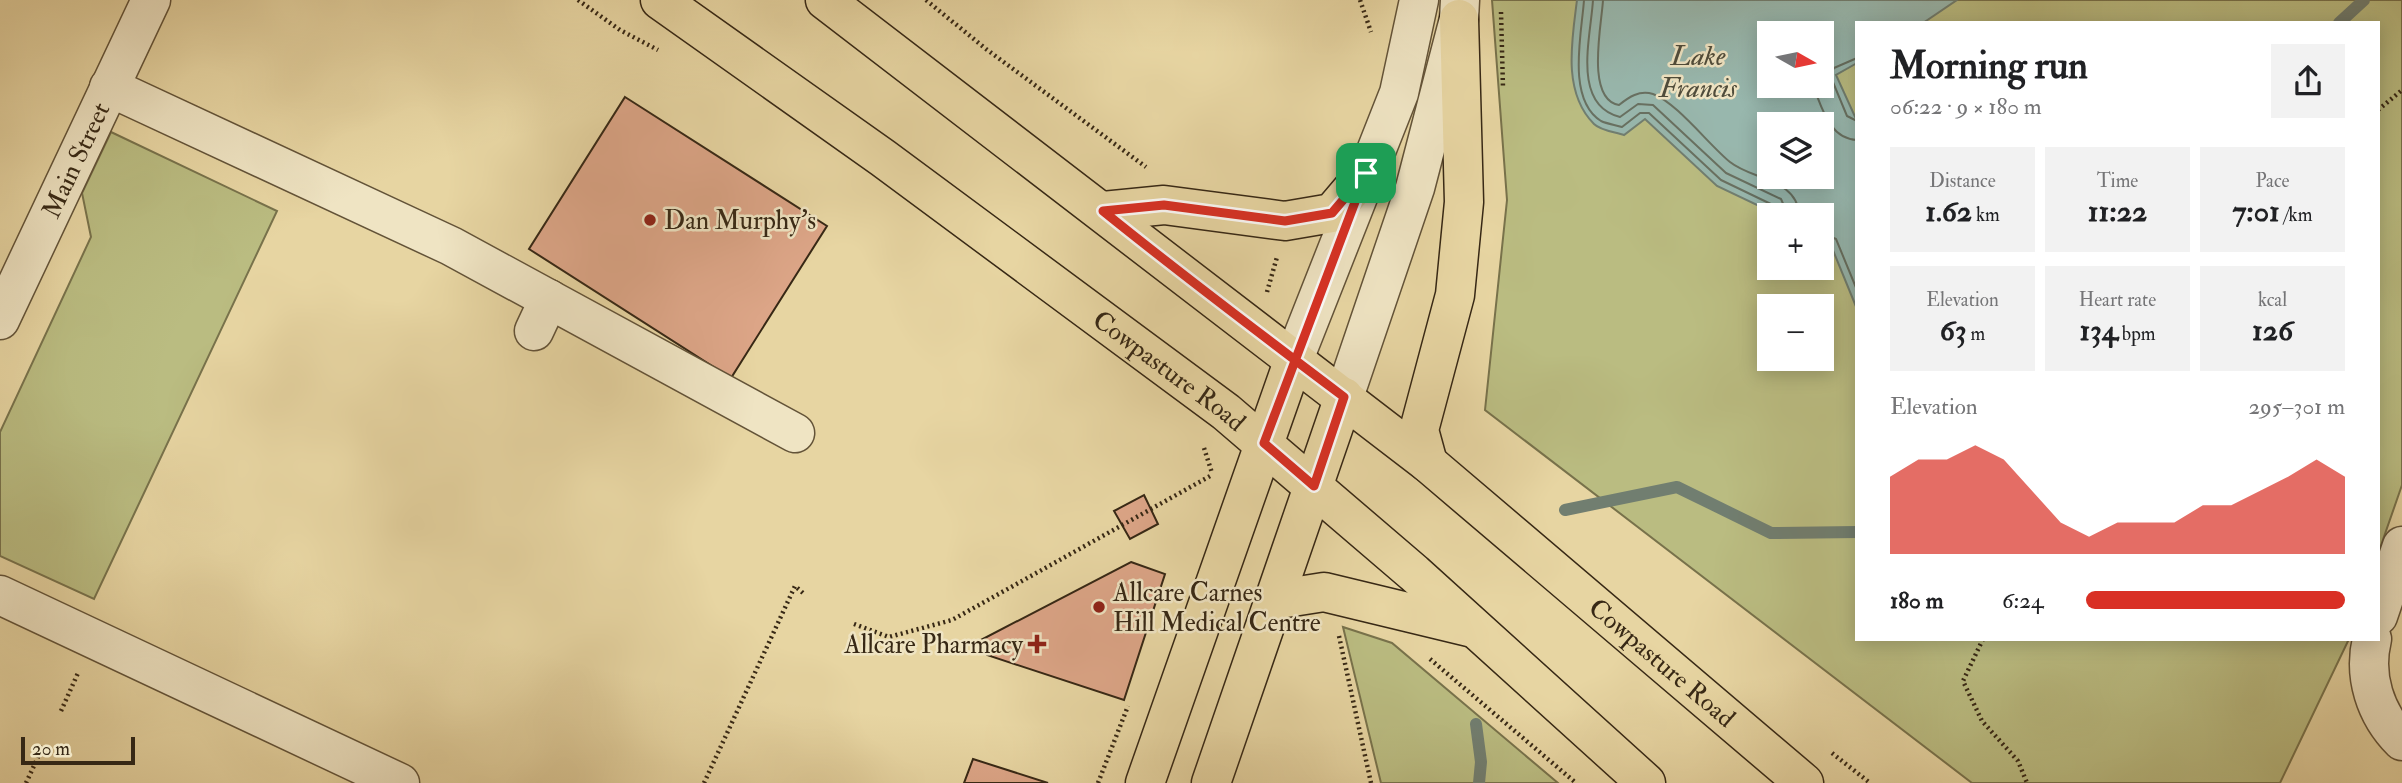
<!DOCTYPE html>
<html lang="en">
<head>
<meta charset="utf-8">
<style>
	body { margin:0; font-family:"IM FELL Double Pica",serif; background:#f2f2f2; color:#202124; height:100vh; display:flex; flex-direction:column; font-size:26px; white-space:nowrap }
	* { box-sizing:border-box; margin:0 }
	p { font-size:23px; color:#757577 }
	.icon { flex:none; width:38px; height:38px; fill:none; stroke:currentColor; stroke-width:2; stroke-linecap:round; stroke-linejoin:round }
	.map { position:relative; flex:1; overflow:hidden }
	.sheet { position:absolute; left:1855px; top:21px; width:525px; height:620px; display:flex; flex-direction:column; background:#fff; border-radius:0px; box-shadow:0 4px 18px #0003 }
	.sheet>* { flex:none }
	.needle { width:46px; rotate:99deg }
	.fabs { position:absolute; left:1757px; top:21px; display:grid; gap:14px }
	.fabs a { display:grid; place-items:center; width:77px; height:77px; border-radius:0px; background:#fff; box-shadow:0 4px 18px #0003; font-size:35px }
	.scale { position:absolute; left:21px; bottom:18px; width:114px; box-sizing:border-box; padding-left:7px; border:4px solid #372815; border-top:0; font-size:19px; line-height:24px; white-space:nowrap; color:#372815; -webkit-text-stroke:5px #efe4c3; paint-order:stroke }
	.pin { position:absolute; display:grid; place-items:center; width:60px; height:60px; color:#fff; margin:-30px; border-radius:14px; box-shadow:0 4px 10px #0006 }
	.round { display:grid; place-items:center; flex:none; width:74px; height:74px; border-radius:0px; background:#f2f2f2 }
	.head { display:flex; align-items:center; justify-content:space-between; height:119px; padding:0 35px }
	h1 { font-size:38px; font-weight:700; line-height:52px }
	.stats { display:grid; grid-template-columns:repeat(3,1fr); gap:10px; height:119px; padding:7px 35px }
	.stats div { display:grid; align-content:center; border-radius:0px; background:#f2f2f2; text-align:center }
	.stats b { font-size:30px; font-weight:700 }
	.stats small { font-size:19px; font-weight:400 }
	.stats p { font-size:19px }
	.chart { height:196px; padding:14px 35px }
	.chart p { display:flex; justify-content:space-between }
	.chart svg { width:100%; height:126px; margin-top:7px; fill:#d93025; opacity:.7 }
	ul { padding:0 35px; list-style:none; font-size:23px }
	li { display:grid; grid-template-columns:112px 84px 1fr; align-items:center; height:52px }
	li i { height:18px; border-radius:9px; background:#d93025 }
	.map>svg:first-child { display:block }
	.green { fill:#babc81; stroke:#78724b; stroke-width:2; fill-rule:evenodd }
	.water { fill:#98b7ad; stroke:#717e70; stroke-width:2; fill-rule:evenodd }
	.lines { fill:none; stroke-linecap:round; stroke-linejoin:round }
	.shore { stroke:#687061; stroke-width:2 }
	.stream { stroke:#717e70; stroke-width:12 }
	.building { fill:#dca587; stroke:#372815; stroke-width:2 }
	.minor-casing { stroke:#635338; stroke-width:41 }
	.major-casing { stroke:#372815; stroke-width:41 }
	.path { stroke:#372815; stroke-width:4.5; stroke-dasharray:2 3.5; stroke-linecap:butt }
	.minor { stroke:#efe4c3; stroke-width:38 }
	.major { stroke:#e7d5a2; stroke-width:38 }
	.route-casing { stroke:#fff; stroke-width:14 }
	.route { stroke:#d93025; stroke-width:9 }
	.poi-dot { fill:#8f2418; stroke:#efe4c3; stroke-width:2.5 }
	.labels { text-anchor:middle; stroke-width:5; stroke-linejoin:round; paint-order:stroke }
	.street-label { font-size:26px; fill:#372815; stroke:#efe4c3 }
	.poi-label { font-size:26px; fill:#372815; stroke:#efe4c3; text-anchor:start }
	.water-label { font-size:28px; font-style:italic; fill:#4f4c3b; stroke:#efe4c3 }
</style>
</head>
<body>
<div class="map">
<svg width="2402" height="783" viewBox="0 0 2402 783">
	<rect width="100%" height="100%" fill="#e7d5a2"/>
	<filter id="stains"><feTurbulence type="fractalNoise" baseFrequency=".00286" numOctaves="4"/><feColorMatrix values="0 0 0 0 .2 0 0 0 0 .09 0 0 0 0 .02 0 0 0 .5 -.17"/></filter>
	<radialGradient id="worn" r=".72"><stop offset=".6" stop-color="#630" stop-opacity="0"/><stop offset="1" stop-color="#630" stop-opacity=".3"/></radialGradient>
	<!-- green -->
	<g class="green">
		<path d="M1492,0H2402V485L2378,554V23H1857V639H2349L2280,783H1972L1485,410L1507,200ZM1769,33H1822V86H1769ZM1769,124H1822V177H1769ZM1769,215H1822V268H1769ZM1769,306H1822V359H1769Z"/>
		<polygon points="111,132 277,211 94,599 0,556 0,432 91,237 82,193"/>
		<polygon points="1343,627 1392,643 1558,783 1381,783"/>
	</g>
	<!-- water -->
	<path class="water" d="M1577,0H1957L1923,23H1857V63L1836,75L1857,121V309L1830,243L1822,238V215H1778L1717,186L1645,119L1624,135C1616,132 1601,131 1594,124C1562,92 1572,40 1577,0ZM1769,33H1822V86H1769ZM1769,124H1822V177H1769Z"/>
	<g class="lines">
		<!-- shore -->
		<g class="shore">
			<path d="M1584,0C1582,32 1566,99 1601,121C1607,124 1616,125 1622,127L1640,113H1649L1721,180L1775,206L1780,215"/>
			<path d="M1593,0C1591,36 1571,105 1620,117L1638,104L1653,105L1726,173L1781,199L1788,215"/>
			<path d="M1603,0C1602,23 1585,99 1619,105C1629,97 1639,90 1653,94C1676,102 1710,146 1730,162C1752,180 1798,179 1799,215"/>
			<polyline points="1857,58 1834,68 1830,75 1847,116 1857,121"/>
			<path d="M1813,86C1822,107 1829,139 1857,140"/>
			<polyline points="1822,233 1836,239 1857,290"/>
		</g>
		<!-- stream -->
		<g class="stream">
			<polyline points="2339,23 2364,0"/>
			<polyline points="1565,510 1677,487 1771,533 1857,532"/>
			<polyline points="1476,724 1481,762 1479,783"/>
		</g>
	</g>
	<!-- building -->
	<g class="building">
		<polygon points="625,97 827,226 731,378 529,249"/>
		<polygon points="1144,495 1158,524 1130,539 1114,511"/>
		<polygon points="1131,562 1165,574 1124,700 987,655 979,641"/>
		<polygon points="973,759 1048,783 964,783"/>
	</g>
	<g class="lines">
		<defs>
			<g id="minor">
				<polyline points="109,87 451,246 795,433"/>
				<path id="s1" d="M0,320L151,0"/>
				<polyline points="534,331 549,299"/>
				<polyline points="1294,359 1399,93 1419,0"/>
				<polyline points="1344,397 1415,188 1459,19 1460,0"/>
				<polyline points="0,595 400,783"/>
				<polyline points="2378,616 2402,546"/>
				<path d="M2372,639C2363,676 2375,714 2402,741"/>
			</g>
			<g id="major">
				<path id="s2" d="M660,0L883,158L1226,412L1414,573L1646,783"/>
				<path id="s3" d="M825,0L1428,463L1804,783"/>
				<polyline points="1103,211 1164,205 1285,221 1332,213 1366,173"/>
				<polyline points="1428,463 1419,430 1455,295 1464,202 1459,19"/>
				<polyline points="1273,600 1324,592 1469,627"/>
				<polyline points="1145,783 1294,359"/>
				<polyline points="1211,783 1344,397"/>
			</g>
		</defs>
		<!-- minor casing -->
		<use href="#minor" class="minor-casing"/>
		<!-- major casing -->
		<use href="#major" class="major-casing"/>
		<!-- path -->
		<g class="path">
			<polyline points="578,0 620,30 658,50"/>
			<polyline points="926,0 986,49 1146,167"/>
			<polyline points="1360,0 1371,32"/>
			<polyline points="1501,12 1503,88"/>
			<polyline points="2378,110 2402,90"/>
			<polyline points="1267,292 1277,257"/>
			<polyline points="1204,448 1212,473"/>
			<polyline points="854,624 889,637 952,620 1212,475"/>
			<polyline points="1339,636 1371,783"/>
			<polyline points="1983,639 1963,681 1982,721 2018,761 2027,783"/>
			<polyline points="1430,659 1576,783"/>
			<polyline points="61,711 78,673"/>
			<polyline points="1832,753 1870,783"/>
			<polyline points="26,783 44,744"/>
			<polyline points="704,783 795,586 803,593"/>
			<polyline points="1098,783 1128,706"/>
		</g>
		<!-- minor -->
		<use href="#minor" class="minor"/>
		<!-- major -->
		<use href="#major" class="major"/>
	</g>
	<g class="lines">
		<defs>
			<path id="route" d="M1366,173L1264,443L1314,486L1344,397C1263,336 1182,275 1103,211L1164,205L1285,221L1332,213L1366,173"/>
		</defs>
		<!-- route casing -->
		<use href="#route" class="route-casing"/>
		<!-- route -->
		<use href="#route" class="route"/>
	</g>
	<!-- markers -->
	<g class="poi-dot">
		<circle cx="650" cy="220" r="7"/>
		<circle cx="1099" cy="607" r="7"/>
		<path d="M1033.5 633.5h7v7h7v7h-7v7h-7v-7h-7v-7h7z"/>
	</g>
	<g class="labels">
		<!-- street labels -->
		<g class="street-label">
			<text dy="9" stroke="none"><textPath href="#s1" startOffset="177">Main Street</textPath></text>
			<text dy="9" stroke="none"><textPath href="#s2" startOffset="630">Cowpasture Road</textPath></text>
			<text dy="9" stroke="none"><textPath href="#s3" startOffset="1068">Cowpasture Road</textPath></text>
		</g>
		<!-- poi labels -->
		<g class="poi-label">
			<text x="664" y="229">Dan Murphy's</text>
			<text x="1113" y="601">Allcare Carnes<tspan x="1113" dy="30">Hill Medical Centre</tspan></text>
			<text x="1023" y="653" text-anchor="end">Allcare Pharmacy</text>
		</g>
		<!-- water labels -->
		<g class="water-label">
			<text x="1698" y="65">Lake<tspan x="1698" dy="32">Francis</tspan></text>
		</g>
	</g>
	<rect width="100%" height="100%" filter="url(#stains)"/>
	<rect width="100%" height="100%" fill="url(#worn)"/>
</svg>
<div class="fabs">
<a><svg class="needle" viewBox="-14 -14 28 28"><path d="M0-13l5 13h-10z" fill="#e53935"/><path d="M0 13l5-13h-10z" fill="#757577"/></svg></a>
<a><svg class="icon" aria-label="layers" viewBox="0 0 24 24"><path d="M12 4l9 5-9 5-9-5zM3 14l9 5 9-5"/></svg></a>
<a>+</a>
<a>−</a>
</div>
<div class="scale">20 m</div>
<div class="pin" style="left:1366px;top:173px;background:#1e9e55"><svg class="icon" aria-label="arrive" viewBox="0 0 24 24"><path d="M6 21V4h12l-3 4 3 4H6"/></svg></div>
<section class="sheet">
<div class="head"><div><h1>Morning run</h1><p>06:22 · 9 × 180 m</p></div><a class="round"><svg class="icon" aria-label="share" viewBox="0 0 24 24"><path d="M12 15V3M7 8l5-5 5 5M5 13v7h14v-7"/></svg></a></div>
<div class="stats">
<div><p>Distance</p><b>1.62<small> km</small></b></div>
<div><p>Time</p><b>11:22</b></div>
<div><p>Pace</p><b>7:01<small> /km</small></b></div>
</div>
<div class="stats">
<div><p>Elevation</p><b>63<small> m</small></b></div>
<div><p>Heart rate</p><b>134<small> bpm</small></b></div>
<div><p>kcal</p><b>126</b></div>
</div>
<div class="chart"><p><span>Elevation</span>295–301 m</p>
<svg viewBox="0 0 160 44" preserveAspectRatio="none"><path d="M0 44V17L10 11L20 11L30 6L40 11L50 22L60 33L70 38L80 33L90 33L100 33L110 27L120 27L130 22L140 17L150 11L160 17V44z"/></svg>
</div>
<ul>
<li><b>180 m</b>6:24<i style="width:100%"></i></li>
</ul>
</section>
</div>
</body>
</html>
